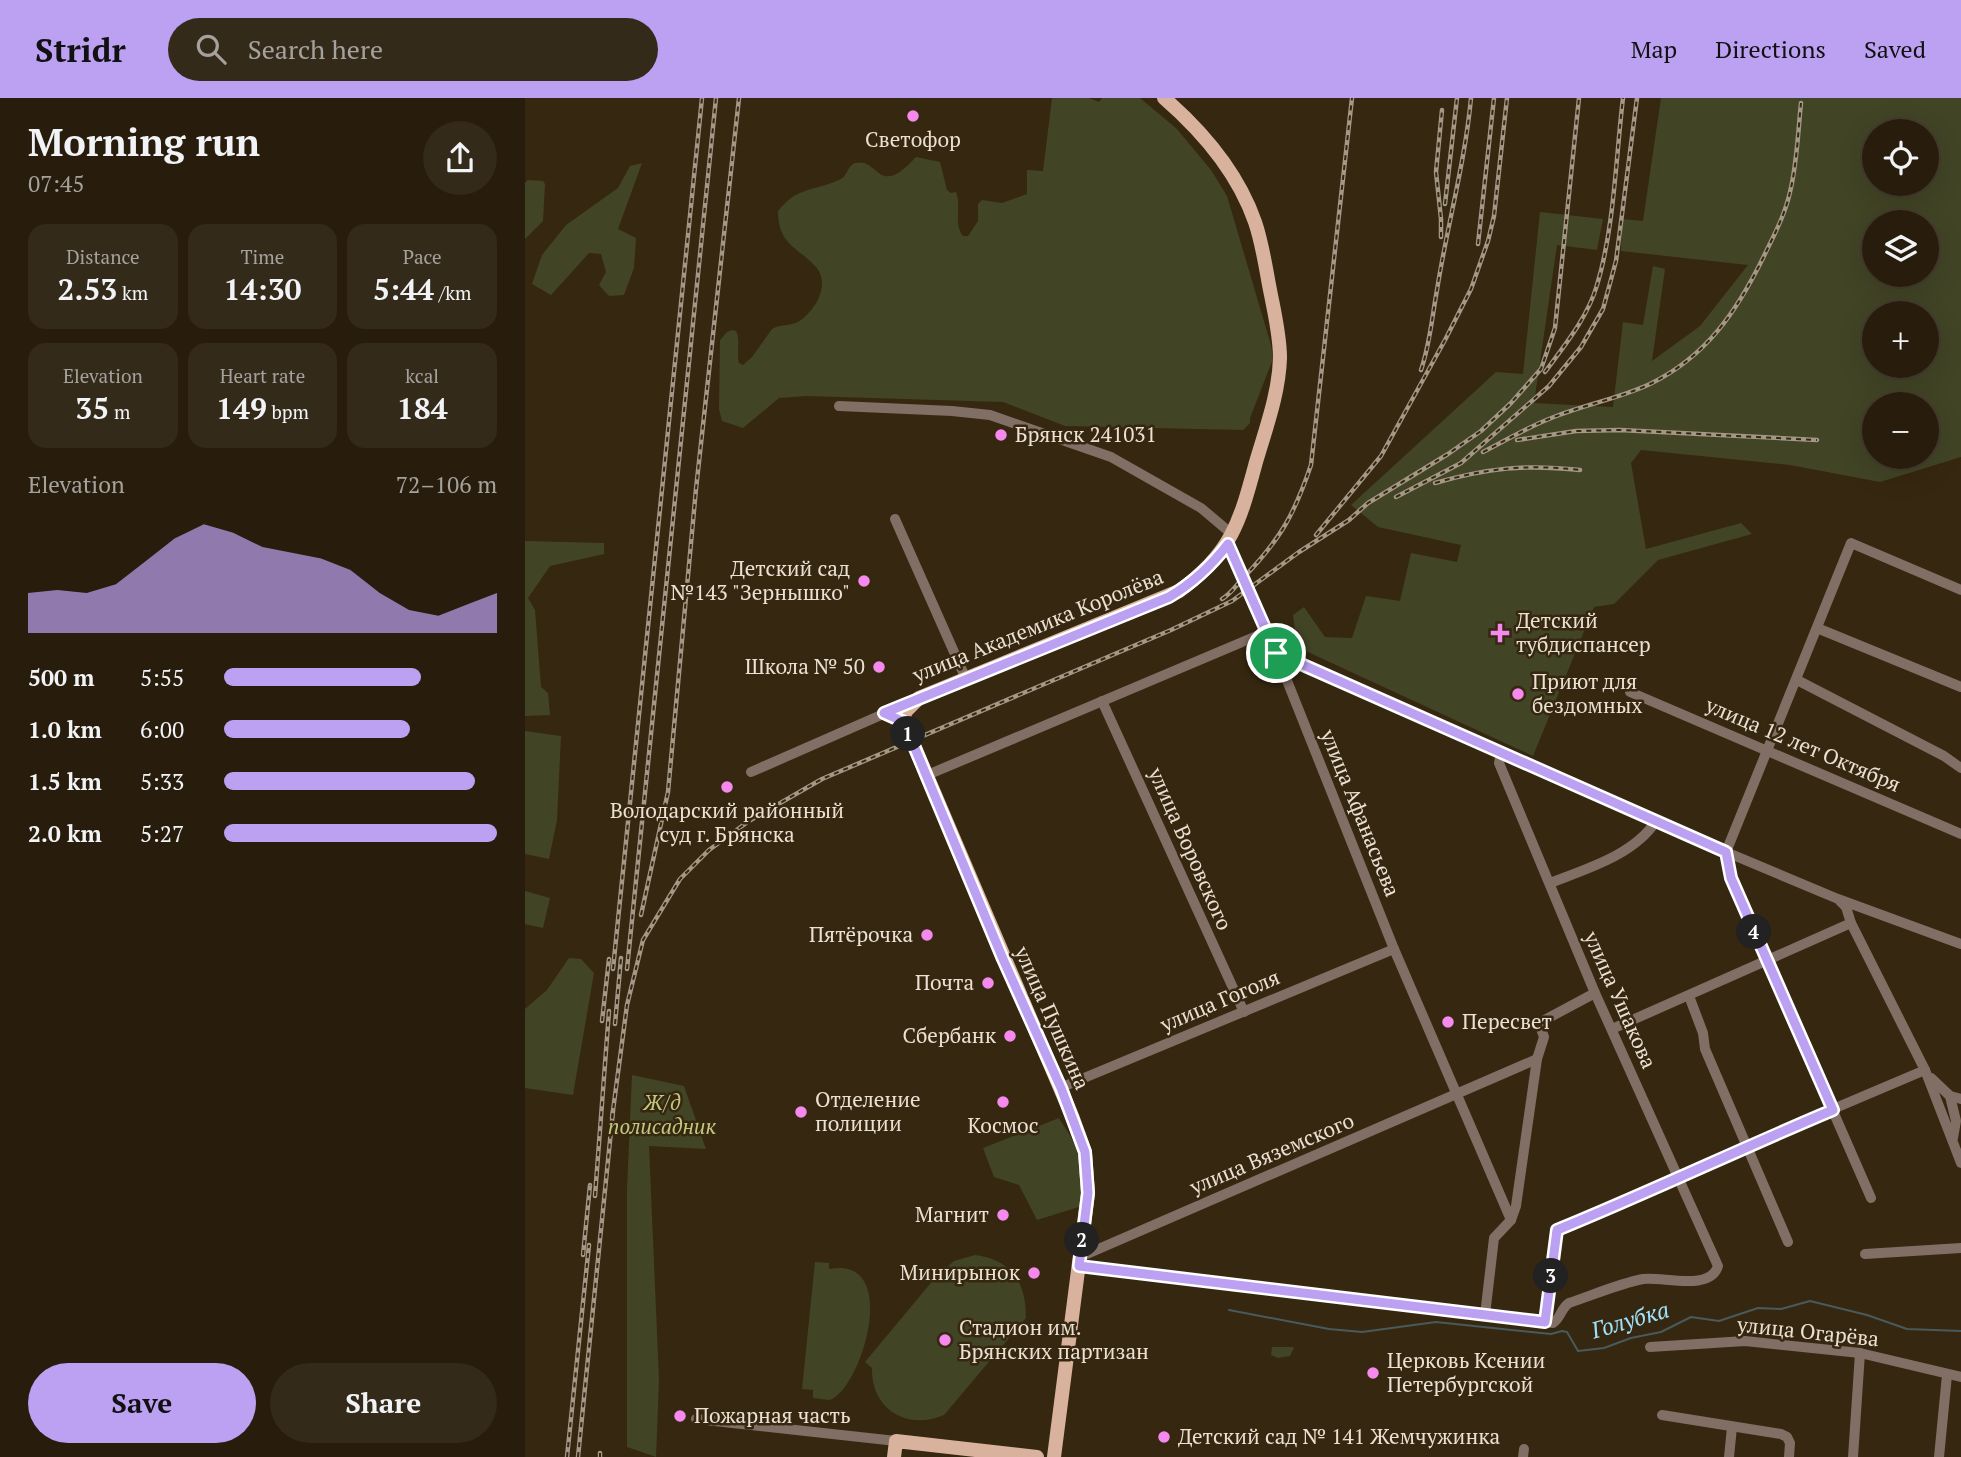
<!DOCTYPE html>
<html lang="en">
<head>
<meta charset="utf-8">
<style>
	body { margin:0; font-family:"PT Serif",serif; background:#342a1a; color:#f1f3f6; height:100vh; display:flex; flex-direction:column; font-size:26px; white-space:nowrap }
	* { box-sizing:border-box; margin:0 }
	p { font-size:23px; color:#a5a29d }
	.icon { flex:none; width:38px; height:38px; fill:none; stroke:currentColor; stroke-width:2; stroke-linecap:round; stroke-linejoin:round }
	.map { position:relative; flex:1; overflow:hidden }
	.sheet { display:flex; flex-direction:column; background:#281d0c; width:525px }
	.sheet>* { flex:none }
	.buttons { position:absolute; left:1337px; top:21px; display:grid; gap:14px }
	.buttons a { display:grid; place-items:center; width:77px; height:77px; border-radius:50%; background:#281d0c; box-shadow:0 7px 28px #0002,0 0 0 2px #443b2d; font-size:35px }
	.pin { position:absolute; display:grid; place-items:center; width:60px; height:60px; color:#fff; margin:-30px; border:4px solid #fff; border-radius:50%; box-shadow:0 2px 7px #0007 }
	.km { position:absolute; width:35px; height:35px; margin:-18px; border-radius:50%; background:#222; color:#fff; font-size:19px; line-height:35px; text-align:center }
	.round { display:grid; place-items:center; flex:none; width:74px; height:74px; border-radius:37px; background:#342a1a }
	.headline { display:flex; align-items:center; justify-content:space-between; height:119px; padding:0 28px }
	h1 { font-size:38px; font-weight:600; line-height:52px }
	.metrics { display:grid; grid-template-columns:repeat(3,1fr); gap:10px; height:119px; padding:7px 28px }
	.metrics div { display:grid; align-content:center; border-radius:18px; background:#342a1a; text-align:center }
	.metrics b { font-size:30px; font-weight:600 }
	.metrics small { font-size:19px; font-weight:400 }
	.metrics p { font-size:19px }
	.chart { height:196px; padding:14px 28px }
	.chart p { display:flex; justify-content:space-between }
	.chart svg { width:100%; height:126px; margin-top:7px; fill:#bca0f2; opacity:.7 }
	.action { display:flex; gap:14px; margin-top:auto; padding:14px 28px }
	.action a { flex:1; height:80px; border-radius:42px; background:#bca0f2; color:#111; font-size:28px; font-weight:600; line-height:80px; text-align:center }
	.action a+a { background:#342a1a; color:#f1f3f6 }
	ul { padding:0 28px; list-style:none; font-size:23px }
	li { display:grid; grid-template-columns:112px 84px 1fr; align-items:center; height:52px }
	li i { height:18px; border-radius:9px; background:#bca0f2 }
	header { display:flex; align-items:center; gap:42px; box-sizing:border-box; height:98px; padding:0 35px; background:#bca0f2; color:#111 }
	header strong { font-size:33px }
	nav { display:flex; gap:38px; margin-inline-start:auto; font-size:24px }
	.search { width:490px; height:63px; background:#342a1a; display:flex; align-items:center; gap:18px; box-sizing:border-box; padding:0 24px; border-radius:38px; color:#a5a29d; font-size:26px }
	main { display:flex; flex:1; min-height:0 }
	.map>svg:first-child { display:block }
	.green { fill:#424426; fill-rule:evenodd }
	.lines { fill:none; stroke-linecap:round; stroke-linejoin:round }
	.stream { stroke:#495a5c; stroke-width:2 }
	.minor { stroke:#816e64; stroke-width:10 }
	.major { stroke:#d9b29e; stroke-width:14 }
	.rail-casing { stroke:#a39785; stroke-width:4.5 }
	.rail { stroke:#362710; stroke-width:2; stroke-dasharray:5; stroke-linecap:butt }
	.route-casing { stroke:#fff; stroke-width:14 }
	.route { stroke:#bca0f2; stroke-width:9 }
	.poi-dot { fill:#f689ed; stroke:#362710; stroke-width:2.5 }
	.labels { text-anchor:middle; stroke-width:5; stroke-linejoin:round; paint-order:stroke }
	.poi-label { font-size:21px; fill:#ebe1d3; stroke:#362710; text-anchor:start }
	.street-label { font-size:21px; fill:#ebe1d3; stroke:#362710 }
	.park-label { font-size:21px; font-style:italic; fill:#c3c880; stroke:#362710 }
	.water-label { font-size:23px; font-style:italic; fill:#9fe2fb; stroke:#362710 }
</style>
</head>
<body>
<header>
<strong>Stridr</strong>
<div class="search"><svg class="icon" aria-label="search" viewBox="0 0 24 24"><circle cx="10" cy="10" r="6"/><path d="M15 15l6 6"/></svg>Search here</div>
<nav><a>Map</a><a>Directions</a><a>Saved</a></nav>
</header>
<main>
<section class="sheet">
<div class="headline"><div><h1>Morning run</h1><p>07:45</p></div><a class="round"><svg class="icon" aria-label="share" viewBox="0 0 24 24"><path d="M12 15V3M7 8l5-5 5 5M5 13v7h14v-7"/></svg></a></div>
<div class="metrics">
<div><p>Distance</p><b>2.53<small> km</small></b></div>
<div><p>Time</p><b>14:30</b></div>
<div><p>Pace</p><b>5:44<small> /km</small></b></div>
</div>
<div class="metrics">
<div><p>Elevation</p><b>35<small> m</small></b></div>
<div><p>Heart rate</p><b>149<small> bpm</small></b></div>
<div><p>kcal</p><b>184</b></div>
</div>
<div class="chart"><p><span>Elevation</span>72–106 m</p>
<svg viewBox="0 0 160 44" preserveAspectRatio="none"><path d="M0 44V30L10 29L20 30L30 27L40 19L50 11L60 6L70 9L80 14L90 16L100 18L110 22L120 30L130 36L140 38L150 34L160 30V44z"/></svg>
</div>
<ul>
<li><b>500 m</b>5:55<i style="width:72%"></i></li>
<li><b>1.0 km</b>6:00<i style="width:68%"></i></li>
<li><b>1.5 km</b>5:33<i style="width:92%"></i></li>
<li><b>2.0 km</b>5:27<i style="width:100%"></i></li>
</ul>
<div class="action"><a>Save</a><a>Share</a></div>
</section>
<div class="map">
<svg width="1436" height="1359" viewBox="0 0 1436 1359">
	<rect width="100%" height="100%" fill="#362710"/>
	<!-- green -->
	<g class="green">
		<path d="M527,0H564L574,4L577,0H615L652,31L686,72L702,98L746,247L748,261L725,320V325L718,332L540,328L478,304L281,298L254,300L218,330L197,323L194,311L195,242L202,234L207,232L211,233C216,243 211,254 214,265L218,267L227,259L247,231C255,226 265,228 273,224C290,214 306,186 291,169C273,149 253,147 253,113C274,87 289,94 316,81C322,78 323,67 330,65C355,59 352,102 391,59L415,64L422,92L426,95L431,94C437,109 428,125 438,138H443L453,123V106L457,102L477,105L502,96V72L518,73Z"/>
		<path d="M1136,0H1436V359L1355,384L1265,367L1116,352L1106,365L1121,451L1216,425L1227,436L1133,462L1089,506L1069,509L1008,658L772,549L768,517L779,509L800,539L827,540L841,498L875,503L886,455L932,464L936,447L853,429L826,407L971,274L998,276L1015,114L1078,121L1072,152L1032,147L1009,305L1088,309L1098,224L1118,227L1128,168L1140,171L1127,263L1175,228L1223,167L1096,153L1097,121L1118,123ZM1349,33H1402V86H1349ZM1349,124H1402V177H1349ZM1349,215H1402V268H1349ZM1349,306H1402V359H1349Z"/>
		<polygon points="117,65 93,131 111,140 109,170 99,197 84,198 74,187 81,174 76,156 64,155 26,197 7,186 17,157 41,127 93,90 105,68"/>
		<polygon points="3,82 18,83 20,86 18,123 0,141 0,85"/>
		<polygon points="0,443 79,445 79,456 25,468 3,500 10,512 16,589 23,595 25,617 0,618"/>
		<polygon points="0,633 36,638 32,722 24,761 0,756"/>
		<polygon points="0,793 25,800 18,830 0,826"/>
		<polygon points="44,860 56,861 69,875 48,997 0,990 0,911 22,892"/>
		<polygon points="107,977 159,988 181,1051 124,1048 134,1282 131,1359 102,1349 102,1091"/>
		<path d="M534,1020C539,1029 548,1040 551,1050C557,1067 559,1092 554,1109L512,1122L494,1087L469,1079L458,1050Z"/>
		<path d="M450,1157C487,1162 501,1184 501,1220L419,1317C382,1333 346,1311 347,1270L340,1264L420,1168L422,1169L429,1163Z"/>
		<path d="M290,1164L304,1165V1171C377,1157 337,1290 305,1302L288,1300V1292L277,1291Z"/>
		<polygon points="747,1249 768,1249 769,1250 765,1258 753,1260 746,1257"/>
	</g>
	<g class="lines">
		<!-- stream -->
		<polyline class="stream" points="704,1212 804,1231 837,1234 911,1224 1026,1236 1037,1233 1042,1234 1053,1253 1079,1250 1106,1240 1136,1234 1166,1219 1194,1223 1233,1210 1256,1211 1285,1203 1342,1217 1382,1231 1436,1233"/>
		<!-- minor -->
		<g class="minor">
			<polyline points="314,308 427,313 465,317 586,359 676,410 708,437"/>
			<polyline points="370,421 441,581"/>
			<polyline points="703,446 751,555 869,851 986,1122 969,1140 960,1217"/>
			<polyline points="1292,530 1436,589"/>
			<polyline points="751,555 1201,754 1313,801 1436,846"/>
			<polyline points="1272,582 1419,658 1436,670"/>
			<polyline points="1105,594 1436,736"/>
			<polyline points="577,603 719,914"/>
			<polyline points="226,674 388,603"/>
			<polyline points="400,678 741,534"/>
			<polyline points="1201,754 1326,445 1436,492"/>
			<polyline points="1201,754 1206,780 1346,1100"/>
			<path d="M1025,785C1061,771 1109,757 1131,723"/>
			<polyline points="1315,803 1321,809 1326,825 1400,972 1436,1065"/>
			<polyline points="1164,898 1178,935 1180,951 1263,1144"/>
			<polyline points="1087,931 1326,825"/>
			<polyline points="1012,961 1019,939 1014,925 1070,895"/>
			<polyline points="1406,980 1425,998 1436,1001"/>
			<polyline points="535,990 869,851"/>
			<polyline points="1425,998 1431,1023 1428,1040"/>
			<polyline points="1340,1156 1436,1150"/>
			<polyline points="555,1159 1012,961 991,1108 986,1122"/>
			<path d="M553,1168L1028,1225C1036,1220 1036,1210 1044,1205C1068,1197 1093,1186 1118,1181C1137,1178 1185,1194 1193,1168L1070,895L974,665L976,655"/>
			<polyline points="1020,1224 1032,1132 1154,1081 1221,1048 1400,972"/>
			<polyline points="1125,1249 1220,1243 1335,1255 1436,1279"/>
			<polyline points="1137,1317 1256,1336 1262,1339 1265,1345 1264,1359"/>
			<polyline points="171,1321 371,1343"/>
			<polyline points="998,1359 999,1351"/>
			<polyline points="1204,1359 1207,1329"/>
			<polyline points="1328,1359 1335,1255"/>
			<polyline points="1414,1359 1422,1277"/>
		</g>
		<!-- major -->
		<g class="major">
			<polyline points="369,1359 371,1343 512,1359"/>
			<path d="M529,1359L563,1095L560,1054L547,1018L379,624L380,614L394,600L654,493C707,455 715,423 731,364C741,330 754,295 755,260C755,239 750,217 746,197C741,173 738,147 730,124C713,75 677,33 639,0"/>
		</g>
		<defs>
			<g id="rail">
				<polyline points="920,106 932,0"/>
				<polyline points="916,139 916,121 911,74 917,12"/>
				<polyline points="953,146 969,0"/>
				<path d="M896,272C905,246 907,219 912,192C922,128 940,65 946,0"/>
				<path d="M1020,274C1039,248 1063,219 1072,187C1089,132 1091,58 1098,0"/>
				<polyline points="992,342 1051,333 1095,332 1292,342"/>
				<path d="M958,354C980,343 1001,330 1024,321C1057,307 1093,301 1125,286C1182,258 1212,213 1239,158C1249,137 1260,117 1265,94C1272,66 1273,34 1276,5"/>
				<path d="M910,385C963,370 1000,366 1055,372"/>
				<polyline points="871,399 936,365 1024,288 1056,249 1078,211 1091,163 1112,0"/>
				<polyline points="791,437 856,358 920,242 946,191 963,143 969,118 982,0"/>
				<path d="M697,501C706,496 712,486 720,478C756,440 769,417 786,367L827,0"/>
				<polyline points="116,817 143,694 171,391 214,0"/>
				<polyline points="88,871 177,0"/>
				<polyline points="102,871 191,0"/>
				<polyline points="77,923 84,861"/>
				<polyline points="90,926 96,860"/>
				<polyline points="87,1020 102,907 118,842 155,781 184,752 224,723 297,681 646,532 707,503 774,454 824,422 843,405 923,356 956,333 986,305 1016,271 1030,230 1054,0"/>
				<polyline points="70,1098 84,913"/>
				<polyline points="58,1157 65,1087"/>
				<polyline points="42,1359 64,1147"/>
				<polyline points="53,1359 88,1013"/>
				<polyline points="75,1359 75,1355"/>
			</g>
		</defs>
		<!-- rail casing -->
		<use href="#rail" class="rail-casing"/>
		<!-- rail -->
		<use href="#rail" class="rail"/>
	</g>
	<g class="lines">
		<defs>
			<path id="route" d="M703,446L751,555L1201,754L1206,780L1308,1012C1215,1051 1125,1094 1032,1132L1020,1224L554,1168L563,1095L560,1054L536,990L478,861L379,624L359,615L644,499C668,485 686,468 703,446Z"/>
		</defs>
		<!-- route casing -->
		<use href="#route" class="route-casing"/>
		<!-- route -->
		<use href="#route" class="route"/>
	</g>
	<!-- markers -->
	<g class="poi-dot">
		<circle cx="388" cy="18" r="7"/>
		<circle cx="476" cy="337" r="7"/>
		<circle cx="339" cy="483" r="7"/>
		<path d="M971.5 524.5h7v7h7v7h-7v7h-7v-7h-7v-7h7z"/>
		<circle cx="354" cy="569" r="7"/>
		<circle cx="993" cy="596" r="7"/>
		<circle cx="202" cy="689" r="7"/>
		<circle cx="402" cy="837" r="7"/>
		<circle cx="463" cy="885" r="7"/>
		<circle cx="923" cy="924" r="7"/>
		<circle cx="485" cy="938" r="7"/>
		<circle cx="478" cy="1004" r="7"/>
		<circle cx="276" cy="1014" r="7"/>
		<circle cx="478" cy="1117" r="7"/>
		<circle cx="509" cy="1175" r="7"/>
		<circle cx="420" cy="1242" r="7"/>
		<circle cx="848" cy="1275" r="7"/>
		<circle cx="155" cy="1318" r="7"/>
		<circle cx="639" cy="1339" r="7"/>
	</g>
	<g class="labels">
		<!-- poi labels -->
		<g class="poi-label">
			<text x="388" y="49" text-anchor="middle">Светофор</text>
			<text x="490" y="344">Брянск 241031</text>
			<text x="325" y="478" text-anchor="end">Детский сад<tspan x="325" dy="24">№143 "Зернышко"</tspan></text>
			<text x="991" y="530">Детский<tspan x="991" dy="24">тубдиспансер</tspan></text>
			<text x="340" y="576" text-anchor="end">Школа № 50</text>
			<text x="1007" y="591">Приют для<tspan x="1007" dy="24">бездомных</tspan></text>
			<text x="202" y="720" text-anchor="middle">Володарский районный<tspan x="202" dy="24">суд г. Брянска</tspan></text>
			<text x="388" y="844" text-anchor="end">Пятёрочка</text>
			<text x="449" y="892" text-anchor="end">Почта</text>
			<text x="937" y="931">Пересвет</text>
			<text x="471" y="945" text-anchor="end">Сбербанк</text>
			<text x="290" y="1009">Отделение<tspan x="290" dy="24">полиции</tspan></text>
			<text x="478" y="1035" text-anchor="middle">Космос</text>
			<text x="464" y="1124" text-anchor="end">Магнит</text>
			<text x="495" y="1182" text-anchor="end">Минирынок</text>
			<text x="434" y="1237">Стадион им.<tspan x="434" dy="24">Брянских партизан</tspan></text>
			<text x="862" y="1270">Церковь Ксении<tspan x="862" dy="24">Петербургской</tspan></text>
			<text x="169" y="1325">Пожарная часть</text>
			<text x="653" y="1346">Детский сад № 141 Жемчужинка</text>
		</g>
		<!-- street labels -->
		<g class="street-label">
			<text transform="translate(513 528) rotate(-22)" y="7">улица Академика Королёва</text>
			<text transform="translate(1278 647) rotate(23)" y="7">улица 12 лет Октября</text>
			<text transform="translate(835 715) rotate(68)" y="7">улица Афанасьева</text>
			<text transform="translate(665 751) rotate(66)" y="7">улица Воровского</text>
			<text transform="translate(1095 902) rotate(66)" y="7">улица Ушакова</text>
			<text transform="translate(695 903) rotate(-23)" y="7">улица Гоголя</text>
			<text transform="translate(527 920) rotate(66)" y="7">улица Пушкина</text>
			<text transform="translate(747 1056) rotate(-23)" y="7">улица Вяземского</text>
			<text transform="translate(1283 1234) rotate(6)" y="7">улица Огарёва</text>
		</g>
		<!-- park labels -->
		<g class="park-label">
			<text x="137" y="1012">Ж/д<tspan x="137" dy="24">полисадник</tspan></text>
		</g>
		<!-- water labels -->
		<g class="water-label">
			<text transform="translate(1105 1222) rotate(-16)" y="8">Голубка</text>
		</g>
	</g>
</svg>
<div class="buttons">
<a><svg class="icon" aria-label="locate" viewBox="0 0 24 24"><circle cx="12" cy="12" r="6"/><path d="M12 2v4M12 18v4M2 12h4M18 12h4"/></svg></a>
<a><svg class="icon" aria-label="layers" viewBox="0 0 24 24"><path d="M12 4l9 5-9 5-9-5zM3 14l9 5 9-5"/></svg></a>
<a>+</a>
<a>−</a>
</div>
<div class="pin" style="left:751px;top:555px;background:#1e9e55"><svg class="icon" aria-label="arrive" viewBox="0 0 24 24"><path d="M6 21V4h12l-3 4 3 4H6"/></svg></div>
<b class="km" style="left:383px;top:636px">1</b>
<b class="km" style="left:557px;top:1142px">2</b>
<b class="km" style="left:1026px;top:1178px">3</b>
<b class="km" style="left:1229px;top:834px">4</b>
</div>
</main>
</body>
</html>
